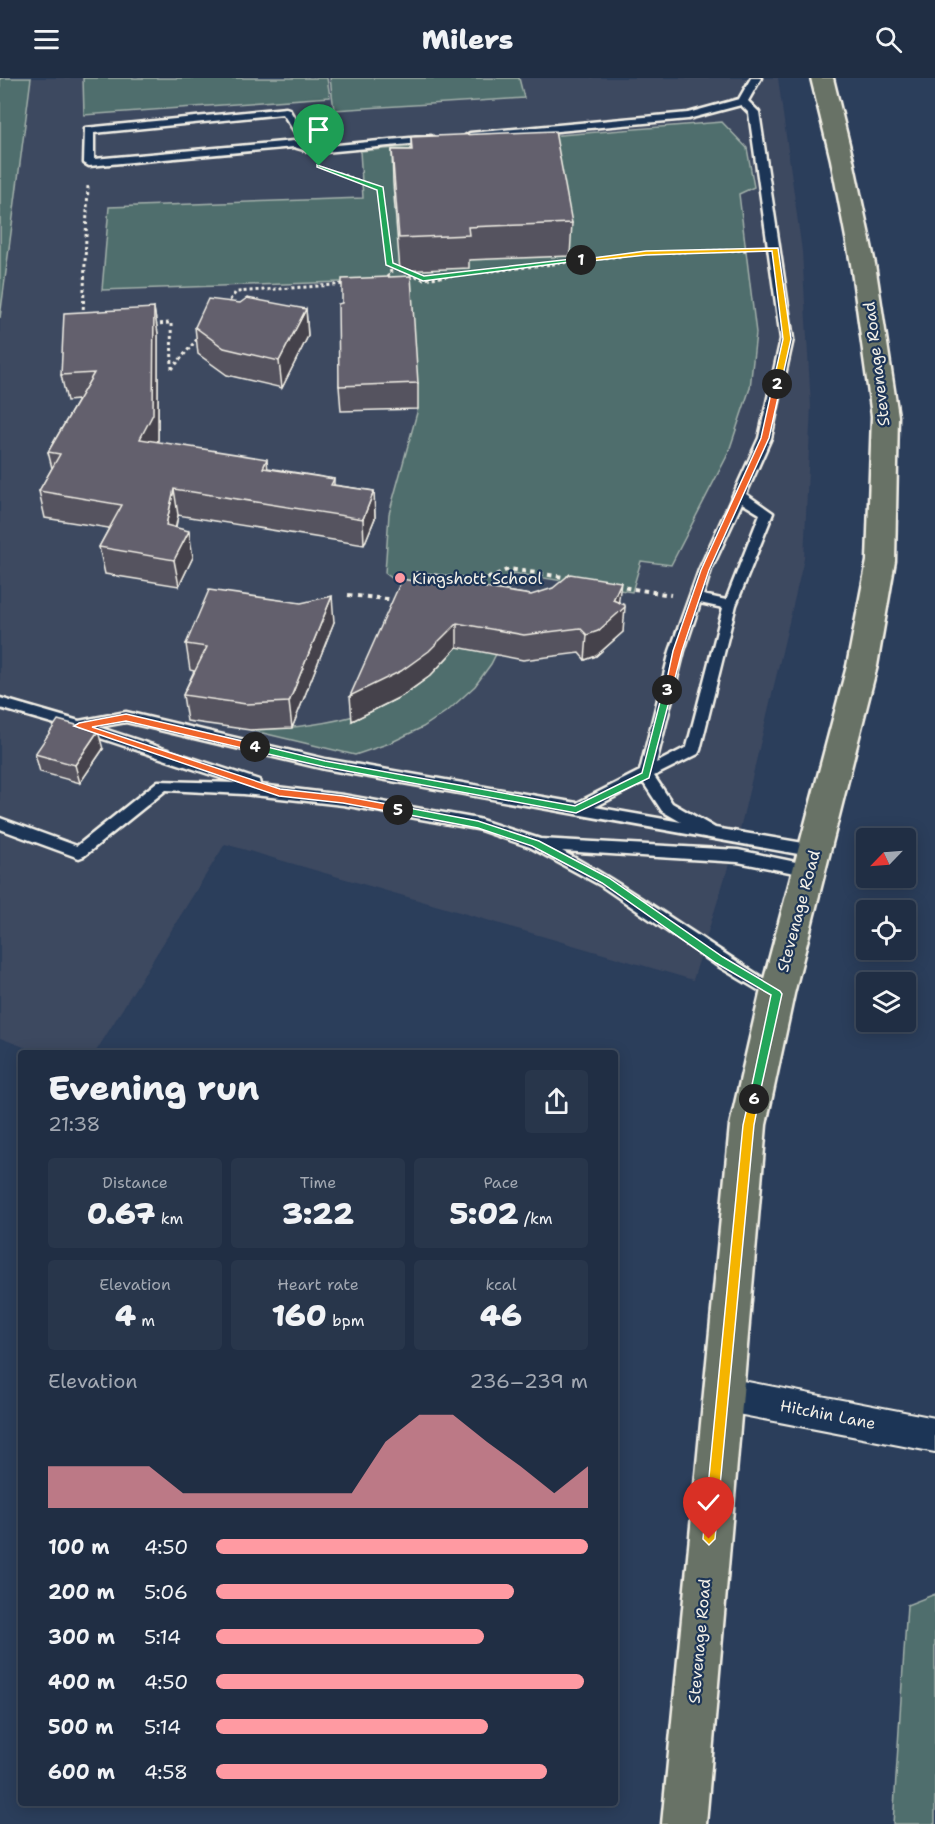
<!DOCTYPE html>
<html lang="en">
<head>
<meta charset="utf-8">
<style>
	body { margin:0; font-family:"Shantell Sans",sans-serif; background:#28364b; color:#f1f3f6; height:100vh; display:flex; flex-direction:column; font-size:22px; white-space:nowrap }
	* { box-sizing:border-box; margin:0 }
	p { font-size:20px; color:#a2a8b2 }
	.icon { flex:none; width:33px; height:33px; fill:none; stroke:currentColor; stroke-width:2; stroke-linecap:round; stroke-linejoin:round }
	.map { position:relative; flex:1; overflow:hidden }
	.sheet { position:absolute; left:18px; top:972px; width:600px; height:756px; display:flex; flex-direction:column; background:#202e44; border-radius:6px; box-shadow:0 3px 15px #0003,0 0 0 2px #3d4a5d }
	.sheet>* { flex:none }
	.needle { width:39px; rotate:245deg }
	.buttons { position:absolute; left:856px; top:750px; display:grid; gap:12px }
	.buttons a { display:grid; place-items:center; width:60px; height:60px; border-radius:6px; background:#202e44; box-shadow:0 3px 15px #0003,0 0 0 2px #3d4a5d; font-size:30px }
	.pin { position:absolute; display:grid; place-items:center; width:51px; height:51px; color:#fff; margin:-62px -26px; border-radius:50% 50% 50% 0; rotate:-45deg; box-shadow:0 0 6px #0007 }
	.pin .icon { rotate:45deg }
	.km { position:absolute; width:30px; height:30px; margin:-15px; border-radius:50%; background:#222; color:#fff; font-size:16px; line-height:30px; text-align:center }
	.round { display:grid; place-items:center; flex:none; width:63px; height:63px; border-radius:6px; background:#28364b }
	.overview { display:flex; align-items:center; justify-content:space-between; height:102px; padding:0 30px }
	h1 { font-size:33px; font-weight:800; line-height:45px }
	.metrics { display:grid; grid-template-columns:repeat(3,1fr); gap:9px; height:102px; padding:6px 30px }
	.metrics div { display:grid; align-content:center; border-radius:6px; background:#28364b; text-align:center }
	.metrics b { font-size:30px; font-weight:800 }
	.metrics small { font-size:16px; font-weight:400 }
	.metrics p { font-size:16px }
	.chart { height:168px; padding:12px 30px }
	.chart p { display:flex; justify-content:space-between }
	.chart svg { width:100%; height:108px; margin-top:6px; fill:#ff9aa2; opacity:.7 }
	ul { padding:0 30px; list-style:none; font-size:20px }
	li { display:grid; grid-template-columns:96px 72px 1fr; align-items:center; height:45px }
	li i { height:15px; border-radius:8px; background:#ff9aa2 }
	header { display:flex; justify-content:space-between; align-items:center; height:78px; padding:0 30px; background:#202e44; font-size:27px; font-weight:800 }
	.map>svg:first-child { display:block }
	.built { fill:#3c4860 }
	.green { fill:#506e6d; stroke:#a2b0aa; stroke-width:1.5 }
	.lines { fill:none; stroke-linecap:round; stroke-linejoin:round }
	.service-casing { stroke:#f4f1e8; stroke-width:5 }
	.minor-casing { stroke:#f4f1e8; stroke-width:4 }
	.primary-casing { stroke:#f4f1e8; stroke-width:5 }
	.path-far1 { stroke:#f4f1e8; stroke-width:3; stroke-dasharray:3 3; stroke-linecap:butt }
	.path { stroke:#f4f1e8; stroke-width:4; stroke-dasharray:4.5 4.5; stroke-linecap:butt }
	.service { fill:#1d3557; fill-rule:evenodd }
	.minor { fill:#1d3557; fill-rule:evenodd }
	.primary { fill:#687266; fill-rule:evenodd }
	.wall { fill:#55535e; stroke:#f4f1e8; stroke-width:1.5 }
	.shaded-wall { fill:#45434c; stroke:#f4f1e8; stroke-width:1.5 }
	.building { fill:#63606d; stroke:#f4f1e8; stroke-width:1.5 }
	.split-1 { fill:#22a559; stroke:#fff; stroke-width:1.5 }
	.split-2 { fill:#f5b400; stroke:#fff; stroke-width:1.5 }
	.split-3 { fill:#f0652b; stroke:#fff; stroke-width:1.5 }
	.split-4 { fill:#22a559; stroke:#fff; stroke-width:1.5 }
	.split-5 { fill:#f0652b; stroke:#fff; stroke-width:1.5 }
	.split-6 { fill:#22a559; stroke:#fff; stroke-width:1.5 }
	.split-7 { fill:#f5b400; stroke:#fff; stroke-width:1.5 }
	.poi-dot { fill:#ff9aa2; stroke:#1d3557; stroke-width:2 }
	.labels { text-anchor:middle; stroke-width:4.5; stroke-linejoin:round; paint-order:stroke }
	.street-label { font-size:16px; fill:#f4f1e8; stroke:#1d3557 }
	.poi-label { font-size:16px; fill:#f4f1e8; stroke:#1d3557; text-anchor:start }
</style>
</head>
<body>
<header><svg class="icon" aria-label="menu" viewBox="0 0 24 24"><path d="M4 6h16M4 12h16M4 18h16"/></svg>Milers<svg class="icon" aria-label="search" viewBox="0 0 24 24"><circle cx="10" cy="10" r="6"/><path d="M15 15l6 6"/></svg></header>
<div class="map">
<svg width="935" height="1746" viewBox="0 0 935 1746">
	<rect width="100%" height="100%" fill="#2b3e5b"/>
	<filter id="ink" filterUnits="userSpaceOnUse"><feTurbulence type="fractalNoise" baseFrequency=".0167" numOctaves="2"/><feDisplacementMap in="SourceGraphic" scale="12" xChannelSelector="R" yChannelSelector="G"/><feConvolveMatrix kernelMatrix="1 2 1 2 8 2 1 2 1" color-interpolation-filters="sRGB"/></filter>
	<g filter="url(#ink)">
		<!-- built -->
		<polygon class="built" points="0,0 778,0 802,173 811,328 804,481 740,751 693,902 225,766 95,975 40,975 0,960"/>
		<!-- green -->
		<g class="green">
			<polygon points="0,0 31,0 0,240"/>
			<polygon points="83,0 327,0 330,19 84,37"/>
			<polygon points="330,0 519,0 524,20 334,32"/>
			<polygon points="722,44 747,70 754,109 739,116 756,255 750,310 728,376 671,487 641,483 632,514 513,495 501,539 417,519 385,495 389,436 418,331 370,203 102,212 109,129 363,120 360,73"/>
			<path d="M469,545L503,562L491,586L475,608L450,631L423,649L390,665L355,677L250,652C326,649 402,638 453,573C460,565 464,554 469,545Z"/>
			<polygon points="935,1516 935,1746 893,1746 907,1527"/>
		</g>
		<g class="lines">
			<defs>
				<g id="service">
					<path d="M751,0H761L748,23L759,34L793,261L771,360L746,416L773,435L736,527L700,672L698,676L654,698L672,725L715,750L815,767L820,769L822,773L820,777L815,779L325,691L126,644L98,649L259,702L260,707L343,717L478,741L540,761L738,772L815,788L817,792L815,796L810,798L738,784L562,773C638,814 708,867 782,912L785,916L782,920L777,922L772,920L715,886L600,807L530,769L477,751L343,727L244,716L166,712L84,778L79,780L0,751V740L77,768L158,703L236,705L76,652L0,630V620L79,643L126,634L325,681L577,725L640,693L670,573L689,520L699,492L759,360L781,261L749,35L741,27L688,41L470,61L465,58L470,55L688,35L739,21ZM742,425L760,436L726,522L703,517L711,492ZM700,525L723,530L687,669L656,685L684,573ZM643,704L662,733L681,744L595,729Z"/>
					<path d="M286,30L289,31L304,56L317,69L431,58L436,61L431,64L314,75L294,69L89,88L84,85L85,50ZM283,36L302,65L294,63L94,81V55Z"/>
				</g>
				<polygon id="minor" points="722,1299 935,1340 935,1374 722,1333 709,1328 704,1316 709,1304"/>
				<polygon id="primary" points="811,0 833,0 853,82 875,186 898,338 895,483 877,588 794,916 766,1047 706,1746 662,1746 730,1047 760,916 847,588 867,483 872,338 851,186 831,82"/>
			</defs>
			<!-- service casing -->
			<use href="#service" class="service-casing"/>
			<!-- minor casing -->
			<use href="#minor" class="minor-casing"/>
			<!-- primary casing -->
			<use href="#primary" class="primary-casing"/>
			<!-- path-far1 -->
			<g class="path-far1">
				<polyline points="338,95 380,111 389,187 423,201 647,175 748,172"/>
				<polyline points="382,202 391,196 390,187"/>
				<polyline points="226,227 236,214 347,206"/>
				<polyline points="83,237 88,107"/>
				<polyline points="154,246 171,245 172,291"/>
				<polyline points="172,291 198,260"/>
			</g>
			<!-- path -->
			<g class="path">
				<polyline points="471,508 509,491 570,500"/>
				<polyline points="616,508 671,517"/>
				<polyline points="348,517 397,522"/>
			</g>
			<!-- service -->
			<use href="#service" class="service"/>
			<!-- minor -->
			<use href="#minor" class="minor"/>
			<!-- primary -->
			<use href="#primary" class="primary"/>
		</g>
		<!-- wall -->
		<g class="wall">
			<polygon points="411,59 572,145 570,178 469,182 469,190 400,193 393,105 392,72 411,72"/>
			<polygon points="240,225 306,231 308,258 282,310 227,297 198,276 195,249"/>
			<polygon points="342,225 418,305 418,331 341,333 339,308"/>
			<polygon points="154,230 158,256 158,362 157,364 268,390 334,401 334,407 374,413 375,440 364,467 178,437 176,449 193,479 179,508 105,496 99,469 109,450 45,440 39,413 52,390 48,374 78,322 67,323 61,297"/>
			<polygon points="413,503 474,508 531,517 619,524 623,554 596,578 585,582 579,575 523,582 457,569 430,598 402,618 352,643"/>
			<polygon points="334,544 292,650 250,652 187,643 183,617 194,593 190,592 186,566"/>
			<polygon points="103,671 80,705 40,694 35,676"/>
		</g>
		<!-- shaded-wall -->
		<g class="shaded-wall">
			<polygon points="154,230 158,256 158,362 144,388 140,361"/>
			<polygon points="306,231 308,258 282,310 279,283"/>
			<polygon points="267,381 269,408 263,390"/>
			<polygon points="174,411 178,437 171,473 166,447"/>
			<polygon points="374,413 375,440 364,467 363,441"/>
			<polygon points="189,453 193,479 179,508 174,482"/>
			<polygon points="621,504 618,529 625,529 623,554 596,578 585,582 587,557 613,522"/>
			<polygon points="332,518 334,544 292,650 289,624"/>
			<polygon points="457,545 457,569 430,598 402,618 352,643 350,618"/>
			<polygon points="98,653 103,671 80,705 75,687"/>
		</g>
		<!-- building -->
		<g class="building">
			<polygon points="555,53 572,145 468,149 469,157 399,160 392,72 412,72 411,59"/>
			<polygon points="411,198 418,305 339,308 338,226 342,225 342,201"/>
			<polygon points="247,220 306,231 279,283 224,270 195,249 208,221 240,225"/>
			<polygon points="154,230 153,336 140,361 267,381 263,390 334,401 331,407 374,413 363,441 174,411 166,447 189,453 174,482 99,469 122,427 39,413 60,376 48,374 94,295 61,297 64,235"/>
			<polygon points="416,494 474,501 472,508 531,517 553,510 570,496 621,504 613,522 625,527 625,529 598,553 587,557 580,550 524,557 457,545 429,573 401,593 350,618 402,501 413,503"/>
			<polygon points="209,512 301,525 332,518 289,624 246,626 183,617 207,569 186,566"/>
			<polygon points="58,642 98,653 75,687 35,676"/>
		</g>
	</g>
	<!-- split-1 -->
	<polygon class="split-1" points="317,87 383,109 393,185 424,198 581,180 585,182 423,203 386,187 377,112 317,89"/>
	<!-- split-2 -->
	<polygon class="split-2" points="778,170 791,261 781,306 777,308 773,306 783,261 772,173 646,177 581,184 578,182 646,173"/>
	<!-- split-3 -->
	<polygon class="split-3" points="777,304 781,306 769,360 709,492 682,573 672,612 664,615 673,573 701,492 761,360 773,306"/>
	<!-- split-4 -->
	<polygon class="split-4" points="667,609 672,612 649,700 576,735 325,689 255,673 250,669 255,666 325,683 575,728 642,695 663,612"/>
	<!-- split-5 -->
	<polygon class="split-5" points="126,636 255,666 259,669 255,673 126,643 92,649 280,711 343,718 398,728 402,732 398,735 343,725 279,718 74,648 79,645"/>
	<!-- split-6 -->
	<polygon class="split-6" points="398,728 478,743 539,763 609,800 723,879 780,913 782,916 758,1024 750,1024 749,1021 771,917 716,885 602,805 532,768 478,750 394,734 393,732"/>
	<!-- split-7 -->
	<polygon class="split-7" points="754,1017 759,1021 754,1047 715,1461 709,1467 703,1461 743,1047 749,1021"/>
	<!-- markers -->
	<circle class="poi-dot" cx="400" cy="500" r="6"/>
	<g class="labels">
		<!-- street labels -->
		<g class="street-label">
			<text transform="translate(876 286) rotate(-97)" y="6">Stevenage Road</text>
			<text transform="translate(798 833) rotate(-75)" y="6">Stevenage Road</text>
			<text transform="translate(828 1336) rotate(11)" y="6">Hitchin Lane</text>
			<text transform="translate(699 1563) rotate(-85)" y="6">Stevenage Road</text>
		</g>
		<!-- poi labels -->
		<g class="poi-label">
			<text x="412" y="506">Kingshott School</text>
		</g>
	</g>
</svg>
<div class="buttons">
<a><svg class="needle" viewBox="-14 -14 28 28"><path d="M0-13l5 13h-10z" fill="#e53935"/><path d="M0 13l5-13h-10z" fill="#a2a8b2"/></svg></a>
<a><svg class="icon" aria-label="locate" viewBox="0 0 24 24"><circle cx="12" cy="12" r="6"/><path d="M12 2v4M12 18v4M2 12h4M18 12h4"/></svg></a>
<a><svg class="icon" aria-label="layers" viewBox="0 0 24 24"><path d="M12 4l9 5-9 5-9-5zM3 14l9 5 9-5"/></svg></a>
</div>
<div class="pin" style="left:319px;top:88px;background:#1e9e55"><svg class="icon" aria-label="arrive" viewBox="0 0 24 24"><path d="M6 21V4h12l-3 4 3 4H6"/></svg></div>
<div class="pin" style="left:709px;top:1461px;background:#d93025"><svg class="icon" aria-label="check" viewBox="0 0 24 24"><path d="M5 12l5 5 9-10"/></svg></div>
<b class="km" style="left:581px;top:182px">1</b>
<b class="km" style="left:777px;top:306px">2</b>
<b class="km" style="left:667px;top:612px">3</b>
<b class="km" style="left:255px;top:669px">4</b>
<b class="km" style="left:398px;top:732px">5</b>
<b class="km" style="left:754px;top:1021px">6</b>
<section class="sheet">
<div class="overview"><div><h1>Evening run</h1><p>21:38</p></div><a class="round"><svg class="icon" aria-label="share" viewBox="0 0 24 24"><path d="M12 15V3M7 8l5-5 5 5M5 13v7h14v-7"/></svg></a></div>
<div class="metrics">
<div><p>Distance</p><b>0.67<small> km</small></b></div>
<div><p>Time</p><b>3:22</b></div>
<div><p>Pace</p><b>5:02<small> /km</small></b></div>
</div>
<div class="metrics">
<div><p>Elevation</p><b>4<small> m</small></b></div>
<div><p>Heart rate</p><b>160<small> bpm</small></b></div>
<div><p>kcal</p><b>46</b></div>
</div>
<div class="chart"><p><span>Elevation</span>236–239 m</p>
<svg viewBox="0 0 160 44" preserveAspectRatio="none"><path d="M0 44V27L10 27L20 27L30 27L40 38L50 38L60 38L70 38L80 38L90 38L100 17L110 6L120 6L130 17L140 27L150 38L160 27V44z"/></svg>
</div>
<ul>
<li><b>100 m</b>4:50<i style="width:100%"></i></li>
<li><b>200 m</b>5:06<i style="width:80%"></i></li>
<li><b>300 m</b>5:14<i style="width:72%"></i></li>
<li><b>400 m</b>4:50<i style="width:99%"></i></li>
<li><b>500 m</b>5:14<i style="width:73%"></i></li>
<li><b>600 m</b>4:58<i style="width:89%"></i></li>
</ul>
</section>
</div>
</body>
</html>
